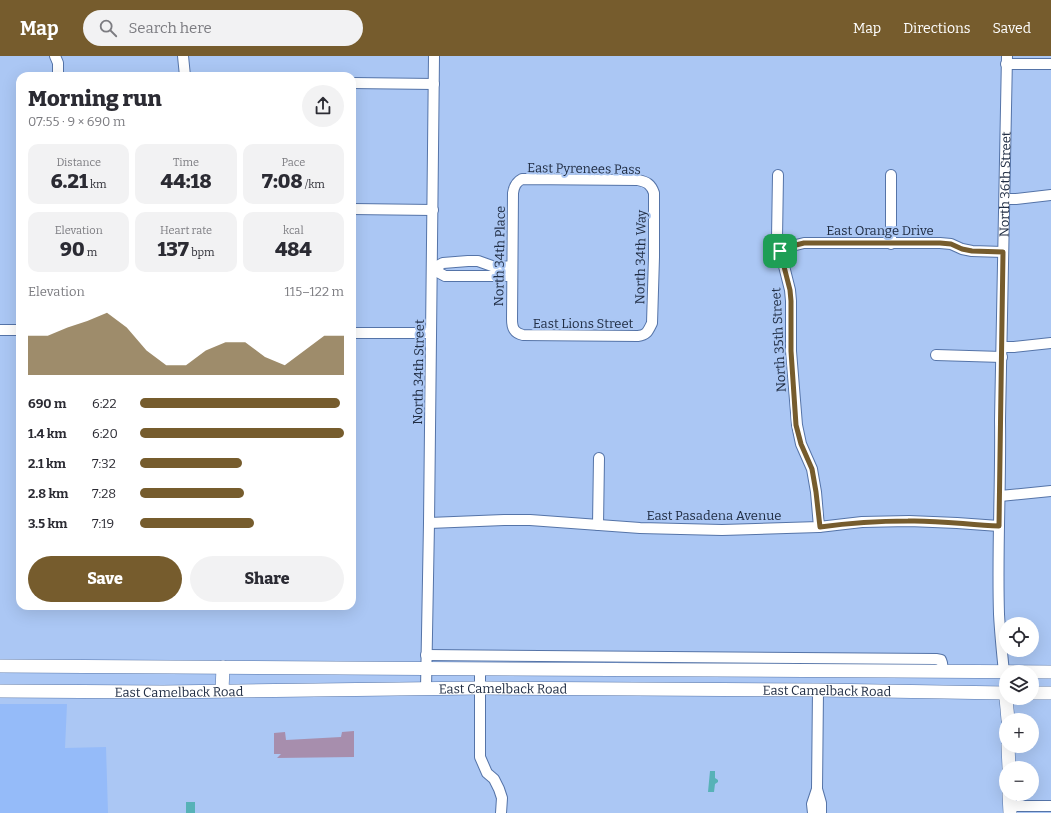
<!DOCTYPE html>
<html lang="en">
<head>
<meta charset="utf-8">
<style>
	body { margin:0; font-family:Bitter,serif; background:#f2f2f3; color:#2b2b33; height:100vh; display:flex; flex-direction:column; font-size:15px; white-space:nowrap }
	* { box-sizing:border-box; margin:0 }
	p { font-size:13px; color:#7c7c81 }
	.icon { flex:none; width:22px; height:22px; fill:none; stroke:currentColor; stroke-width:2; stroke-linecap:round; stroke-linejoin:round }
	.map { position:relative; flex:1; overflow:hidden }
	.drawer { position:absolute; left:16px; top:16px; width:340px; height:538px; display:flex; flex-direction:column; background:#fff; border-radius:12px; box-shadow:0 4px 16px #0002 }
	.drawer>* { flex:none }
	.fabs { position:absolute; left:999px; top:561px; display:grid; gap:8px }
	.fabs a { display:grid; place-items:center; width:40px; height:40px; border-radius:50%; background:#fff; box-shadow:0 4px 16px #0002; font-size:20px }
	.pin { position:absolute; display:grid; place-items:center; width:34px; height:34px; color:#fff; margin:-17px; border-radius:8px; box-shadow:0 2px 6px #0006 }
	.round { display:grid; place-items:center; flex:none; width:42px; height:42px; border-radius:21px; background:#f2f2f3 }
	.overview { display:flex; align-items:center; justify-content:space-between; height:68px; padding:0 12px }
	h1 { font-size:22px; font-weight:800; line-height:30px }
	.metrics { display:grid; grid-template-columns:repeat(3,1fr); gap:6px; height:68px; padding:4px 12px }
	.metrics div { display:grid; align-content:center; border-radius:10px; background:#f2f2f3; text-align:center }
	.metrics b { font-size:20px; font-weight:800 }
	.metrics small { font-size:11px; font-weight:400 }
	.metrics p { font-size:11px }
	.chart { height:112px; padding:8px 12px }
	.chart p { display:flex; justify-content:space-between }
	.chart svg { width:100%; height:72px; margin-top:4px; fill:#765c2d; opacity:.7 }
	.primary-button { display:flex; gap:8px; margin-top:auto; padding:8px 12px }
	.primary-button a { flex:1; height:46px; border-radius:24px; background:#765c2d; color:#fff; font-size:16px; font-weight:800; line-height:46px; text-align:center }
	.primary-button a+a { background:#f2f2f3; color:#2b2b33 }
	ul { padding:0 12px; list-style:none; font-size:13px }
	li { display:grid; grid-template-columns:64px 48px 1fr; align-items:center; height:30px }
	li i { height:10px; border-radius:5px; background:#765c2d }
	header { display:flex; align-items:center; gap:24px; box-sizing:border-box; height:56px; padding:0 20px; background:#765c2d; color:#fff }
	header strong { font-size:19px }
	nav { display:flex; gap:22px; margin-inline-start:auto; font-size:14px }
	.search { width:280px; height:36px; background:#f2f2f3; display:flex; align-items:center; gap:10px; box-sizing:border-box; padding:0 14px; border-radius:22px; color:#7c7c81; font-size:15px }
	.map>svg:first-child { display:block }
	.built { fill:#95bbf9 }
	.green { fill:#a78ead }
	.water { fill:#57b2b7 }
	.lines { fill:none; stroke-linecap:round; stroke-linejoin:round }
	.minor-casing { stroke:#5574a8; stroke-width:12 }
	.major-casing { stroke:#5574a8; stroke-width:14 }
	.minor { stroke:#fff; stroke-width:10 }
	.major { stroke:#fff; stroke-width:13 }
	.route-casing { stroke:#fff; stroke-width:8 }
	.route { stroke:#765c2d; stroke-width:5 }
	.labels { text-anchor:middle; stroke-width:4; stroke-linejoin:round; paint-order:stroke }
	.street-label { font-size:13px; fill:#202d43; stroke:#abc7f4 }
</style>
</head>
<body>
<header>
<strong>Map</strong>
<div class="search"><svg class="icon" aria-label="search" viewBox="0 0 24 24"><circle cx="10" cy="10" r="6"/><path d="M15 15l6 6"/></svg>Search here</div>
<nav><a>Map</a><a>Directions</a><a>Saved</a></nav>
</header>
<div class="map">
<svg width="1051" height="757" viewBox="0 0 1051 757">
	<rect width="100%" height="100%" fill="#abc7f4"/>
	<!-- built -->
	<polygon class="built" points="0,648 67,648 65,692 106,691 108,757 0,757"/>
	<!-- green -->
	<polygon class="green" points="354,675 354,701 277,702 281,698 274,698 274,677 285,676 286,684 341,681 342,676"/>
	<!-- water -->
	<g class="water">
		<polygon points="710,715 715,715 715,722 718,724 718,726 715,728 714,736 708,736"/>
		<rect x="186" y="746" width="9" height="11"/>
	</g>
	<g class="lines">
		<defs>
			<g id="minor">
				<polyline points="55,0 58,7 58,20"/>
				<polyline points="183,0 185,20"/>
				<polyline points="1006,8 1051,8"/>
				<polyline points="352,27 434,28"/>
				<polyline points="778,119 777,182 790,234 791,245 791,295 797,369 801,388 812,413 816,436 819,471"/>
				<path d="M522,123L638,124C647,126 651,128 654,137V201L652,267C648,275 647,279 638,280L523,279C514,277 512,272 512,263L513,137C514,130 516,126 522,123Z"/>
				<polyline points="1005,143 1016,143 1051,139"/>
				<polyline points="352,153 433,154"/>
				<polyline points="891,188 891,119"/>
				<polyline points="780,195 792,190 804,187 940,187 951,188 962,193 972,195 1003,196"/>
				<polyline points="432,213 443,207 468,205 478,205 492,210 499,211 512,210"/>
				<polyline points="432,213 445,220 512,220"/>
				<polyline points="0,274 20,274"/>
				<polyline points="352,277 431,277"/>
				<polyline points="1002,291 1014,291 1051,287"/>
				<polyline points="936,299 1002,301"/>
				<polyline points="1000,440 1051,435"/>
				<polyline points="429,467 504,464 530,464 640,472 722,474 819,471 862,466 909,465 957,467 999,470"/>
				<polyline points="598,469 599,402"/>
				<polyline points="426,599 936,603 941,604 942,607 943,615"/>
				<polyline points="480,613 480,701 487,717 494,723 499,733 502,742 501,757"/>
				<path id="s1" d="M1004,616C1002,597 1000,577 999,558C997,493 1001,429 1000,364L1007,0"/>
				<polyline points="426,633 429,467 434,0"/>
				<polyline points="817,733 821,747 821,757"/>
				<polyline points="1009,750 1051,750"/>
				<polyline points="813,757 812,748 817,733 818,634"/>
			</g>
			<g id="major">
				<polyline points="0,610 1051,616"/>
				<path id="s2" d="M0,635L163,636L480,632L818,634L1006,637"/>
				<polyline points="222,635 223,611"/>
				<polyline points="1032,637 1051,637"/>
				<polyline points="1006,642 1008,664"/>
				<polyline points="1008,690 1009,712"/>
				<polyline points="1009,738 1010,757"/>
			</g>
		</defs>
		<!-- minor casing -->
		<use href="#minor" class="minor-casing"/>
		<!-- major casing -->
		<use href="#major" class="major-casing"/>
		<!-- minor -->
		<use href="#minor" class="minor"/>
		<!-- major -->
		<use href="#major" class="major"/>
	</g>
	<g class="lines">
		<defs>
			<path id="route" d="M804,187H940L951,188L962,193L972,195L1003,196L999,470C969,469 938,464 908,465C878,465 849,467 820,471L816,436L812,413L801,388L796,369L791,295V245L790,234L780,195L792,190Z"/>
		</defs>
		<!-- route casing -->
		<use href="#route" class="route-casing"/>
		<!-- route -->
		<use href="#route" class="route"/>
	</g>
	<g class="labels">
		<!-- street labels -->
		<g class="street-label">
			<text transform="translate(584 112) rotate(1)" y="5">East Pyrenees Pass</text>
			<text dy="5" stroke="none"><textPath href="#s1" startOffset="488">North 36th Street</textPath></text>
			<text x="880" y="179">East Orange Drive</text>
			<text transform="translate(499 200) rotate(-89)" y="5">North 34th Place</text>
			<text transform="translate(640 201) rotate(-89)" y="5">North 34th Way</text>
			<text x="583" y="272">East Lions Street</text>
			<text transform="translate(778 284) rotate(-93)" y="5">North 35th Street</text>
			<text transform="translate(418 316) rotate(-89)" y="5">North 34th Street</text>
			<text x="714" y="464">East Pasadena Avenue</text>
			<text dy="5" stroke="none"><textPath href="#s2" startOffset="503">East Camelback Road</textPath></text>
			<text dy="5" stroke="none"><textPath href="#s2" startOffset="827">East Camelback Road</textPath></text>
			<text dy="5" stroke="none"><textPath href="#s2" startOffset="179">East Camelback Road</textPath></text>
		</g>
	</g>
</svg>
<div class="fabs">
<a><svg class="icon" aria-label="locate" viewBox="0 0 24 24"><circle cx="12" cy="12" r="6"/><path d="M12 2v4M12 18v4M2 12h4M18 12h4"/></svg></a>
<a><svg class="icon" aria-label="layers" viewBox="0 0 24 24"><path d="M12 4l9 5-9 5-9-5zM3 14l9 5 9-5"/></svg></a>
<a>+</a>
<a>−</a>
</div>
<div class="pin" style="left:780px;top:195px;background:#1e9e55"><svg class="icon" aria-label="arrive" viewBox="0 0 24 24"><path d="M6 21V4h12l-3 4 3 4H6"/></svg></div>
<section class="drawer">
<div class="overview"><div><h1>Morning run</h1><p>07:55 · 9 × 690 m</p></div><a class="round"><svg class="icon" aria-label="share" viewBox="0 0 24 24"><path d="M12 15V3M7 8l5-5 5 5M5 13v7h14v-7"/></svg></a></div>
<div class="metrics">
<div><p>Distance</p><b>6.21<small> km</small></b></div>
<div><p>Time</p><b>44:18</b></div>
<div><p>Pace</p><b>7:08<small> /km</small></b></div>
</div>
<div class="metrics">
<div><p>Elevation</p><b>90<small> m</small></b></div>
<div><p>Heart rate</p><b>137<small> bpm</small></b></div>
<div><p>kcal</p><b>484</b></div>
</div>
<div class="chart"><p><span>Elevation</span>115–122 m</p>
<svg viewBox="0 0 160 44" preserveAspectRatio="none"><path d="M0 44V20L10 20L20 15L30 11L40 6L50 15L60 29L70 38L80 38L90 29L100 24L110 24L120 33L130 38L140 29L150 20L160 20V44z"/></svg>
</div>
<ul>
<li><b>690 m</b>6:22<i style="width:98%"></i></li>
<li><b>1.4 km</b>6:20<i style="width:100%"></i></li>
<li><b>2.1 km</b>7:32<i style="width:50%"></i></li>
<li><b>2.8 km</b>7:28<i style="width:51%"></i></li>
<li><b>3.5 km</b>7:19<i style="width:56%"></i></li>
</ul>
<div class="primary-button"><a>Save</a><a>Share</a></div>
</section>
</div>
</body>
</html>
